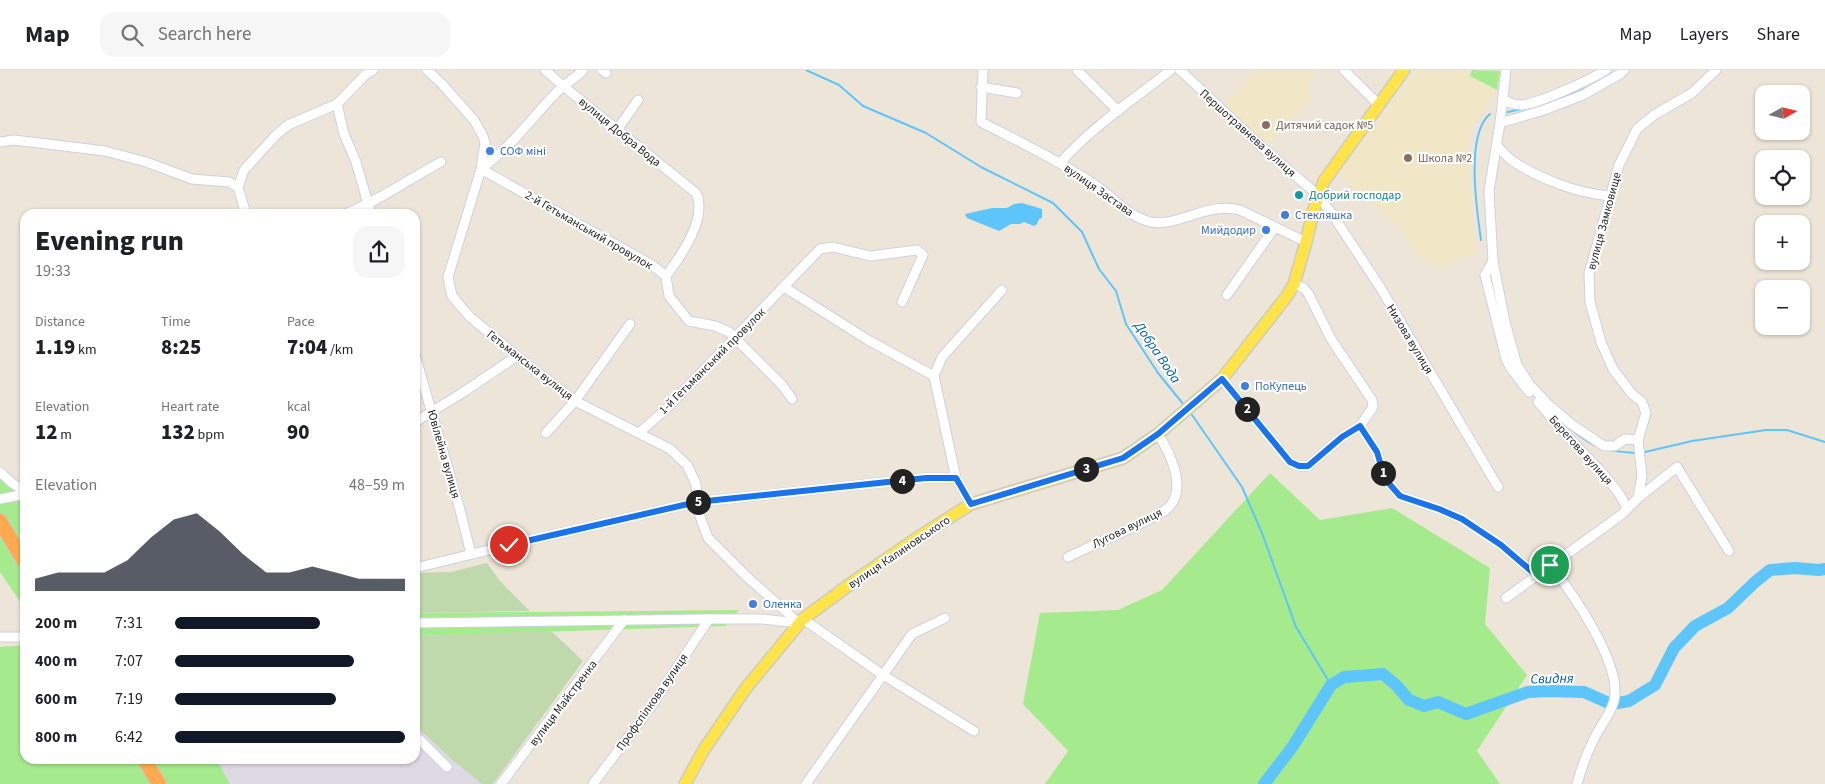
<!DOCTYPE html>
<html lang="en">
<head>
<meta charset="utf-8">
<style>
	body { margin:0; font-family:"Source Sans 3",sans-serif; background:#f6f6f6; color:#202124; height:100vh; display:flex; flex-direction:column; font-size:19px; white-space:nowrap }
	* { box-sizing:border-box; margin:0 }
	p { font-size:16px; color:#757577 }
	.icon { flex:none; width:28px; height:28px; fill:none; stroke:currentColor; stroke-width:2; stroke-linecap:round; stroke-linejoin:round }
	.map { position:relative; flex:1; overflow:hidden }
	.panel { position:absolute; left:20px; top:139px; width:400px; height:555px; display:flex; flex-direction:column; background:#fff; border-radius:15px; box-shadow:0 1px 4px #0004 }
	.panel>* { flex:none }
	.needle { width:32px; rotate:82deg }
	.tools { position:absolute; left:1755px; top:15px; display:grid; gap:10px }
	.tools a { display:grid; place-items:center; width:55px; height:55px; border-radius:10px; background:#fff; box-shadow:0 1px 4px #0004; font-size:25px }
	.pin { position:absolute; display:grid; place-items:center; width:42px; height:42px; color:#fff; margin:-21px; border:2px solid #fff; border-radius:50%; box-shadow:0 1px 5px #0007 }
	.km { position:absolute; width:25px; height:25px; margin:-12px; border-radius:50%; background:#222; color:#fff; font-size:14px; line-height:25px; text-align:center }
	.round { display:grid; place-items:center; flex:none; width:52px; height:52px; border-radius:15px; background:#f6f6f6 }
	.summary { display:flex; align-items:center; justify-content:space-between; height:85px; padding:0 15px }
	h1 { font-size:28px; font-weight:800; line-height:38px }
	.stats { display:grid; grid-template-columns:repeat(3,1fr); gap:8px; height:85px; padding:5px 15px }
	.stats div { display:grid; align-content:center }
	.stats b { font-size:21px; font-weight:800 }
	.stats small { font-size:14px; font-weight:400 }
	.stats p { font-size:14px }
	.chart { height:140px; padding:10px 15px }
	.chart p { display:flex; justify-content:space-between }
	.chart svg { width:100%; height:90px; margin-top:5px; fill:#111827; opacity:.7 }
	ul { padding:0 15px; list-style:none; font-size:16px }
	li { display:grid; grid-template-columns:80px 60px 1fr; align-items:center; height:38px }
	li i { height:12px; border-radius:6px; background:#111827 }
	header { display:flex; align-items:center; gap:30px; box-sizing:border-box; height:70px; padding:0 25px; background:#fff; border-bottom:1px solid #e0e0e0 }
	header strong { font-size:24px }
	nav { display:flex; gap:28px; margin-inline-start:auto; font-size:18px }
	.search { width:350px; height:45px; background:#f6f6f6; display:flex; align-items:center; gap:12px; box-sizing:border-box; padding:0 18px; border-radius:15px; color:#757577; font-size:19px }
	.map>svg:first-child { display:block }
	.industrial { fill:#dedae4 }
	.education { fill:#f1e6c5 }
	.green { fill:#a6ea8e }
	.cemetery { fill:#bfd9ad }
	.water { fill:#5ec5fb }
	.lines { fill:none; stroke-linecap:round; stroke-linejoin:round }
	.stream { stroke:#5ec5fb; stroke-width:2 }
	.river { stroke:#5ec5fb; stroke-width:12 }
	.minor-casing { stroke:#cdd0e4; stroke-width:11 }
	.major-casing { stroke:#cbcbcb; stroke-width:14 }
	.highway-casing { stroke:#cbcbcb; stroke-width:16 }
	.minor { stroke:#fff; stroke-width:9 }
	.major { stroke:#ffe34b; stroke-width:11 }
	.highway { stroke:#ffaa51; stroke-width:14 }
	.route-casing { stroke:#fff; stroke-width:10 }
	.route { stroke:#1a73e8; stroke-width:6 }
	.education-dot { fill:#8d6e63; stroke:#fff; stroke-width:2 }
	.shop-dot { fill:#3f7fe0; stroke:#fff; stroke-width:2 }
	.culture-dot { fill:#0f9aa8; stroke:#fff; stroke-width:2 }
	.labels { text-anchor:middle; stroke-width:4; stroke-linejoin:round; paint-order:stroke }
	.education-label { font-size:12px; fill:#785e54; stroke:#fff; text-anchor:start }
	.street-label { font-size:12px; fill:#282828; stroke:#fff }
	.shop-label { font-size:12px; fill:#366cbe; stroke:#fff; text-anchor:start }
	.culture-label { font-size:12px; fill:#0d838f; stroke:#fff; text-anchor:start }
	.water-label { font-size:14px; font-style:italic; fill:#005fa5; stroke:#fff }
</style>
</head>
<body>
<header>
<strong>Map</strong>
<div class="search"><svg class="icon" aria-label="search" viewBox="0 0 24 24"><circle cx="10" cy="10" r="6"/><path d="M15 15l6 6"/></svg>Search here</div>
<nav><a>Map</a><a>Layers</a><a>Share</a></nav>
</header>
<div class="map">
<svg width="1825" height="714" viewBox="0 0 1825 714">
	<rect width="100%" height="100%" fill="#ede6d8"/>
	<!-- industrial -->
	<polygon class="industrial" points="415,655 451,689 482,714 230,714 216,689 415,689"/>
	<!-- education -->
	<g class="education">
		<polygon points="1257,0 1317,0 1307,15 1313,28 1268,75 1224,35"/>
		<polygon points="1418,0 1464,0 1470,6 1497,20 1476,51 1469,65 1468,74 1469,107 1476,184 1438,197 1412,181 1413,178 1395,151 1391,153 1338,102"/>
	</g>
	<!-- green -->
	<g class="green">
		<polygon points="1472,0 1500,1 1497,20 1470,6"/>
		<polygon points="0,402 8,416 25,418 25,539 0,502"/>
		<polygon points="1270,403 1320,450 1392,438 1490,498 1485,554 1527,605 1477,681 1500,714 1045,714 1068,681 1023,634 1040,543 1118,540 1162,520"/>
		<polygon points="739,540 726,556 415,566 415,543"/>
		<polygon points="25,575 25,689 216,689 230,714 0,714 0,577"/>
	</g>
	<!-- cemetery -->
	<g class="cemetery">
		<polygon points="487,493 500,511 530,541 415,543 415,503 451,502"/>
		<polygon points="551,561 583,591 493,714 482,714 451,689 415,655 415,566"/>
	</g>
	<!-- water -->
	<polygon class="water" points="1022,133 1042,139 1042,148 1039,149 1037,154 1034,156 1024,152 1020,154 1011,154 999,161 967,148 965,144 992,138 1007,138 1014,134"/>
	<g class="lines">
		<!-- stream -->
		<g class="stream">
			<polyline points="806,0 839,15 863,36 926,63 981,97 1053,133 1082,162 1099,199 1116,221 1126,254 1158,303 1184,335"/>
			<polyline points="1552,30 1567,26 1598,10"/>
			<polyline points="1504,43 1521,39"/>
			<path d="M1481,170C1477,141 1465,64 1490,44"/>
			<polyline points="1190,342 1242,417 1262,463 1296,557 1331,615"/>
			<path d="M1570,358C1594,379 1604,381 1636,383"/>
			<polyline points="1645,382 1692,371 1766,360 1787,360 1825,372"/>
		</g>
		<!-- river -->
		<polyline class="river" points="1264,714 1293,676 1331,615 1344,607 1383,604 1397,616 1409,630 1424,636 1438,632 1466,644 1528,622 1549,621 1584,622 1611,634 1629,631 1655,615 1674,578 1695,556 1728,538 1755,512 1770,500 1795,498 1819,500 1825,499"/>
		<defs>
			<g id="minor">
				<polyline points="427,0 442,14 474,50 483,66 485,73 481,99 448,207 452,226 470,247 517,286 575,331 670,379 687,395 696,414 698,441 708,468 747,507 799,553"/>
				<path d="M545,0L563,16L696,123C708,148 681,186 666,206"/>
				<path d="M583,0C577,7 569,11 562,17C533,45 515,74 481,99L652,195L666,206L669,226L689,251L715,256L729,262L782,315L792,329"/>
				<polyline points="602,0 606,3"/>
				<path d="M983,0L981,52C1018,71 1056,89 1091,112C1111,124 1124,144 1147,151C1175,160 1205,131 1240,140L1306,172"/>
				<polyline points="1077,0 1118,41"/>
				<polyline points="1180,0 1264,79 1318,125 1332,144 1380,217 1498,417"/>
				<polyline points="1344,0 1379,35"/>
				<polyline points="1624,0 1620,4 1583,25 1544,40 1500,53 1489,121 1493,191 1505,252 1517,295 1530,315 1549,335 1571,354 1604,376 1615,376 1625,369 1638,370"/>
				<polyline points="981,17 1017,23"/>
				<path d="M1503,29C1509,33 1514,35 1522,35C1540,33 1590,10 1606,0"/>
				<polyline points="337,34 344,64 356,92 371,144"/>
				<polyline points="1500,53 1506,0"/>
				<polyline points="617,60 638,30"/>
				<polyline points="0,72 14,70 105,81 146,92 192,109 229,112 238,117 244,100 276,65 288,55 337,34 365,5 373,0"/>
				<path d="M1497,76C1502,81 1508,88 1514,92C1542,110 1577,123 1610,126"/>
				<path d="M1061,92C1092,57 1134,29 1171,0"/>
				<polyline points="238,117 246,144"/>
				<path d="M345,144C379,131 409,109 441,92"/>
				<polyline points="1493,191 1485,205 1506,289 1510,297 1529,322"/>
				<polyline points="1294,214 1304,218 1309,225 1331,269 1372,330 1373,337 1360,356"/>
				<polyline points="784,217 868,270 934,306"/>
				<polyline points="1227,225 1275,157"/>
				<polyline points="415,285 460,440 471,484"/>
				<polyline points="1222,309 1290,392 1299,396 1308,396 1342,367 1360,356 1377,382 1385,409 1400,426 1439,439 1462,449 1501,475 1536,505"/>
				<path d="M1538,332C1549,344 1559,358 1571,370C1591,392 1614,411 1627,438"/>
				<polyline points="415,352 462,323 517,286"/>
				<polyline points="546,363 575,331 630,254"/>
				<polyline points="639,363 667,338 820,179 833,177 870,186 917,180 923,185 902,232"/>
				<polyline points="0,402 12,413 25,421"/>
				<polyline points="1638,428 1642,406 1638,370 1646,343 1642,332 1632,324 1613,299 1601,272 1590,232 1589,204 1619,95 1637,59 1654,45 1692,23 1716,0"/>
				<polyline points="0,429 20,425 25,421"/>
				<polyline points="971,434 956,408 934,306 942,287 1002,220"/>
				<path d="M1068,487C1089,477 1110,468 1131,458C1143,452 1157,447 1168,438C1188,419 1170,383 1158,364"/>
				<path d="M1550,495C1572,522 1623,595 1614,631C1610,645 1599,658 1593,671C1586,685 1581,699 1577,714"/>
				<polyline points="415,498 509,475 697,432 926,408 956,408"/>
				<polyline points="1506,528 1621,445 1638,428 1677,397 1729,481"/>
				<polyline points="803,549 883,605 974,661"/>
				<polyline points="415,553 709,549 762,549 798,553"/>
				<polyline points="0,567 25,567"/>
				<polyline points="415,665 447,697"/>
				<polyline points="501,714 624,550"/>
				<polyline points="593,714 650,638 709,549"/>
				<polyline points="806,714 912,564 945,548"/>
			</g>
			<polyline id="major" points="685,714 703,681 746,618 803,549 853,512 917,468 971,434 1123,388 1158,364 1222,309 1287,226 1294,214 1306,172 1314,139 1324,111 1404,0"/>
			<g id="highway">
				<polyline points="0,451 25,493"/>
				<polyline points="144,689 159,714"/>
			</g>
		</defs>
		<!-- minor casing -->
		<use href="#minor" class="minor-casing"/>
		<!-- major casing -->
		<use href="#major" class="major-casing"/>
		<!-- highway casing -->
		<use href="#highway" class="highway-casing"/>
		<!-- minor -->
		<use href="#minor" class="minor"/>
		<!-- major -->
		<use href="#major" class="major"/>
		<!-- highway -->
		<use href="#highway" class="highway"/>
	</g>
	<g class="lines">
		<defs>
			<polyline id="route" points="509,475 697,432 926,408 956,408 971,434 1123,388 1158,364 1222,309 1290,392 1299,396 1308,396 1342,367 1360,356 1377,382 1385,409 1400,426 1439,439 1462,449 1501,475 1536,505 1550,495"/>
		</defs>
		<!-- route casing -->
		<use href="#route" class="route-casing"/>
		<!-- route -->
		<use href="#route" class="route"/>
	</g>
	<!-- markers -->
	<g class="education-dot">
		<circle cx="1266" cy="55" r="5"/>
		<circle cx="1408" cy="88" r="5"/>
	</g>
	<g class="shop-dot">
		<circle cx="490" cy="81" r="5"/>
		<circle cx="1285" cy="145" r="5"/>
		<circle cx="1266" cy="160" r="5"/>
		<circle cx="1245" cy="316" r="5"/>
		<circle cx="753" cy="534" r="5"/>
	</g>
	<circle class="culture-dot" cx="1299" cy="125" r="5"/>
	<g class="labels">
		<!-- education labels -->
		<g class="education-label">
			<text x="1276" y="59">Дитячий садок №5</text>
			<text x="1418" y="92">Школа №2</text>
		</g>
		<!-- street labels -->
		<g class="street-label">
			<text transform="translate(620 62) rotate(39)" y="4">вулиця Добра Вода</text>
			<text transform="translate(1248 63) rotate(42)" y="4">Першотравнева вулиця</text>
			<text transform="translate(1099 120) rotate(35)" y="4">вулиця Застава</text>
			<text transform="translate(1604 151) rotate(-75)" y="4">вулиця Замковище</text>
			<text transform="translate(589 160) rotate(30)" y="4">2-й Гетьманський провулок</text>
			<text transform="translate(1410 269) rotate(59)" y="4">Низова вулиця</text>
			<text transform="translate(712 291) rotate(-45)" y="4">1-й Гетьманський провулок</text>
			<text transform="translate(530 295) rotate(38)" y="4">Гетьманська вулиця</text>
			<text transform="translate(1581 380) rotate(48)" y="4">Берегова вулиця</text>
			<text transform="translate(444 384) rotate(74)" y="4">Ювілейна вулиця</text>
			<text transform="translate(1127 458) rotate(-26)" y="4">Лугова вулиця</text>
			<text transform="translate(899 482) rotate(-34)" y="4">вулиця Калиновського</text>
			<text transform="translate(652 632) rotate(-55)" y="4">Профспілкова вулиця</text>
			<text transform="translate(563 633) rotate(-53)" y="4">вулиця Майстренка</text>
		</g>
		<!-- shop labels -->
		<g class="shop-label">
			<text x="500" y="85">СОФ міні</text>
			<text x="1295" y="149">Стекляшка</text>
			<text x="1256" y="164" text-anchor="end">Мийдодир</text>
			<text x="1255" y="320">ПоКупець</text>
			<text x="763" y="538">Оленка</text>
		</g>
		<!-- culture labels -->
		<g class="culture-label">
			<text x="1309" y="129">Добрий господар</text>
		</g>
		<!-- water labels -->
		<g class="water-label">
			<text transform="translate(1158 282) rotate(56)" y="5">Добра Вода</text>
			<text transform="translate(1552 608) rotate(-1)" y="5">Свидня</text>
		</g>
	</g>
</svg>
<div class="tools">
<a><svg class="needle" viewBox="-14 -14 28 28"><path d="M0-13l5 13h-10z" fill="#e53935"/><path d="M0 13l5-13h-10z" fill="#757577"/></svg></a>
<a><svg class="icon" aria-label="locate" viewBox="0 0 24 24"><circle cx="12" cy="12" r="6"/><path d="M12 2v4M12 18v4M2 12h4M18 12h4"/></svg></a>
<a>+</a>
<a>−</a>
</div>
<div class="pin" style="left:1550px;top:495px;background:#1e9e55"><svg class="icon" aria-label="arrive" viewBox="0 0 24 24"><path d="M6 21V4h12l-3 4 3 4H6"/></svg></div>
<div class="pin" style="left:509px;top:475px;background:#d93025"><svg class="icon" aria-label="check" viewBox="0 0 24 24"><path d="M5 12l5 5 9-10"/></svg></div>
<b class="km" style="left:1383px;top:403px">1</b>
<b class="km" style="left:1247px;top:339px">2</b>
<b class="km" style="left:1086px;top:399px">3</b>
<b class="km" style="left:902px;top:411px">4</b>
<b class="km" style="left:698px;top:432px">5</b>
<section class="panel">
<div class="summary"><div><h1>Evening run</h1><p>19:33</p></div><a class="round"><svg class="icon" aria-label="share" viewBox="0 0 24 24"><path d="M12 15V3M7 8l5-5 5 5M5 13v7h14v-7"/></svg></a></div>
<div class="stats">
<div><p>Distance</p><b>1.19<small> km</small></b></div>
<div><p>Time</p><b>8:25</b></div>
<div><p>Pace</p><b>7:04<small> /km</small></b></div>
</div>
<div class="stats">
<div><p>Elevation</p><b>12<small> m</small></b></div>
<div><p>Heart rate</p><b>132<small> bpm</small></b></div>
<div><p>kcal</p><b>90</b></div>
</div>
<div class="chart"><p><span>Elevation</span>48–59 m</p>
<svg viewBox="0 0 160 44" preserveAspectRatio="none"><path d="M0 44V38L10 35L20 35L30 35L40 29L50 18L60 9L70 6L80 15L90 26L100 35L110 35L120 32L130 35L140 38L150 38L160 38V44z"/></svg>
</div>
<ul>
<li><b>200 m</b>7:31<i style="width:63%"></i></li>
<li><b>400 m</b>7:07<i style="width:78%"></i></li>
<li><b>600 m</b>7:19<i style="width:70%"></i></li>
<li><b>800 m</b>6:42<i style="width:100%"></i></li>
</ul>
</section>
</div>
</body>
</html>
